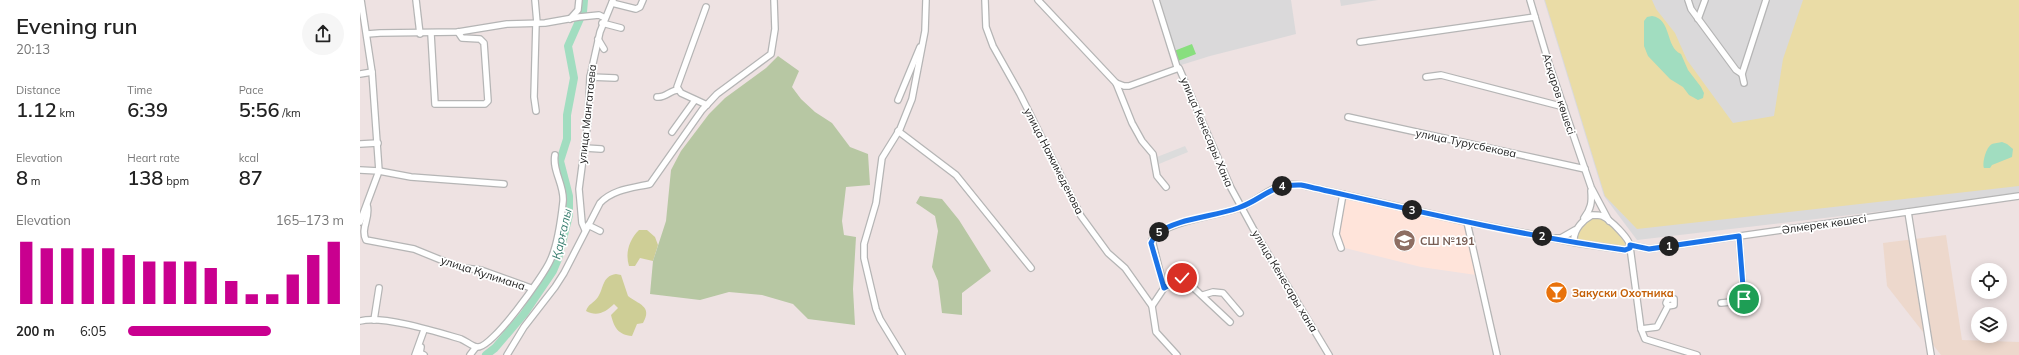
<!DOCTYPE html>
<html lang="en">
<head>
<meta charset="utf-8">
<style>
	body { margin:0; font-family:Mulish,sans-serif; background:#f6f6f6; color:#222; height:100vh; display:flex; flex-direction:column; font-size:15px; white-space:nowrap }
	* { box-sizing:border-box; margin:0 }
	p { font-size:13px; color:#767676 }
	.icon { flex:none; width:22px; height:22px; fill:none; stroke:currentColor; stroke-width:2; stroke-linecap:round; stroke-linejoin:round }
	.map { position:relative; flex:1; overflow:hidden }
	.side { display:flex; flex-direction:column; background:#fff; width:360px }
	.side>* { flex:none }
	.buttons { position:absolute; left:1611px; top:263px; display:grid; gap:8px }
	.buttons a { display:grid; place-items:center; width:36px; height:36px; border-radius:50%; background:#fff; box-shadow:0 2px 10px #0003; font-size:20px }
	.pin { position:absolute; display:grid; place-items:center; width:34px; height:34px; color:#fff; margin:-17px; border:2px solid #fff; border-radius:50%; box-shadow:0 1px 4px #0007 }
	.km { position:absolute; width:20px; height:20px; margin:-10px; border-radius:50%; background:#222; color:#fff; font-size:11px; line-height:20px; text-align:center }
	.round { display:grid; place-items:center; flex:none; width:42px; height:42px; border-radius:21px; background:#f6f6f6 }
	.overview { display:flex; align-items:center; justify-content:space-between; height:68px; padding:0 16px }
	h1 { font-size:22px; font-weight:600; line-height:30px }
	.metrics { display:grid; grid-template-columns:repeat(3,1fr); gap:6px; height:68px; padding:4px 16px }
	.metrics div { display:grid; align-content:center }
	.metrics b { font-size:20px; font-weight:600 }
	.metrics small { font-size:11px; font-weight:400 }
	.metrics p { font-size:11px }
	.chart { height:112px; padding:8px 16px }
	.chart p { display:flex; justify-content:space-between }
	.chart svg { width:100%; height:72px; margin-top:4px; stroke:#c9008f; stroke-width:6 }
	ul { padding:0 16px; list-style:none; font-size:13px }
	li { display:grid; grid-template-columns:64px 48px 1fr; align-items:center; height:30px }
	li i { height:10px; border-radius:5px; background:#c9008f }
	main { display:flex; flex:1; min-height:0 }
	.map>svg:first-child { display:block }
	.residential { fill:#dad9da }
	.education { fill:#ffe4da }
	.farmland { fill:#edd8cc }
	.grass { fill:#eadca6 }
	.forest { fill:#cece96 }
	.cemetery { fill:#b7c7a3 }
	.pitch { fill:#88df7e }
	.parking { fill:#dcdcdc }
	.water { fill:#a1ddc0 }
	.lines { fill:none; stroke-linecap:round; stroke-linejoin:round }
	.river { stroke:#a1ddc0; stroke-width:8 }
	.minor-casing { stroke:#b5b5b5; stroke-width:8 }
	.minor { stroke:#fff; stroke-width:5.5 }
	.route-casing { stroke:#fff; stroke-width:8 }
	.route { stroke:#1a73e8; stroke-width:5 }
	.labels { text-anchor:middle; stroke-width:3.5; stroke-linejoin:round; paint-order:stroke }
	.street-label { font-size:11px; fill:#1c1c1c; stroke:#fff }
	.education-label { font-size:11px; font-weight:bold; fill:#785e54; stroke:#fff; text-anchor:start }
	.food-label { font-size:11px; font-weight:bold; fill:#c56008; stroke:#fff; text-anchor:start }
	.water-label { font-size:12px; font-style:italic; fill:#387e6f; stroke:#fff }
</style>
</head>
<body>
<main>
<section class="side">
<div class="overview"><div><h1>Evening run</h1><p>20:13</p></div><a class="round"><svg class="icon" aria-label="share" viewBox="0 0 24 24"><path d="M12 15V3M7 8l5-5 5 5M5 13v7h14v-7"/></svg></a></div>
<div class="metrics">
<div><p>Distance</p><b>1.12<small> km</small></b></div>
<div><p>Time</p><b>6:39</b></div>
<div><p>Pace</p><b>5:56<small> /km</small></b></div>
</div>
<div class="metrics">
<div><p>Elevation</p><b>8<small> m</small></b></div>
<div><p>Heart rate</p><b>138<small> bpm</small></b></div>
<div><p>kcal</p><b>87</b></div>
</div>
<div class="chart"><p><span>Elevation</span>165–173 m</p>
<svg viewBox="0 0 160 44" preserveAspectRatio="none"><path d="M5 44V6M15 44V10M25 44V10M35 44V10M45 44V10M55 44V14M65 44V18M75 44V18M85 44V18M95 44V22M105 44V30M115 44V38M125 44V38M135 44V26M145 44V14M155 44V6"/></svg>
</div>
<ul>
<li><b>200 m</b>6:05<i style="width:66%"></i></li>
</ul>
</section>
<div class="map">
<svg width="1659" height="355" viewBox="0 0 1659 355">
	<rect width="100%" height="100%" fill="#eee2e2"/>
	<!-- residential -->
	<g class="residential">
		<polygon points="800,0 931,0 936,34 850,56 818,66"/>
		<polygon points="980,0 1018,0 981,6"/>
		<polygon points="1184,0 1659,0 1659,195 1277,240 1244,196"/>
	</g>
	<!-- education -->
	<polygon class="education" points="984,199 1104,224 1116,275 1061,267 985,248 980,235"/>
	<!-- farmland -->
	<polygon class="farmland" points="1586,235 1602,340 1659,342 1659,355 1581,355 1527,286 1523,243"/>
	<!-- grass -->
	<g class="grass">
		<polygon points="1185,0 1292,0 1296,9 1315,33 1327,60 1373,123 1414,116 1423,59 1443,0 1659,0 1659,186 1277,229 1245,196"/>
		<path d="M1234,217C1248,219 1257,231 1266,241L1265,248L1219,241L1217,234L1226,221Z"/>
	</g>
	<!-- forest -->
	<g class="forest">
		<path d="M279,230H287L295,237L298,245L293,261L280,258L275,266H269C265,253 269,240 279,230Z"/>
		<path d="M256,274L261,275L268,296C278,304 293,306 283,323L277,324L272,336C258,335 254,327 251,315L258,308L254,304C246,312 237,317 226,311C228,304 234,303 238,297C244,288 242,276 256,274Z"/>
	</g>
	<!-- cemetery -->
	<g class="cemetery">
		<polygon points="418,56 439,71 432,87 441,99 455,112 472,123 490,147 508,154 510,185 486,187 482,221 484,235 496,237 493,289 495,325 448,319 433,304 402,295 369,292 340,300 290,294 293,261 306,221 311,170 321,151 349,114 365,98 406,68"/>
		<polygon points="560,196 582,199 599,220 631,271 602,293 602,315 582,313 578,281 572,267 578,231 575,216 556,203"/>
	</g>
	<!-- pitch -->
	<polygon class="pitch" points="832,44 836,54 818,61 814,51"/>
	<!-- parking -->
	<polygon class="parking" points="825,146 828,152 799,164 797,157"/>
	<!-- water -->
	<g class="water">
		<path d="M1292,16C1312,19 1305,47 1321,54L1328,70L1341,87L1344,93L1343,98L1338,100L1329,95L1323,87L1310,79L1288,56L1284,46V21L1287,17Z"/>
		<path d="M1642,142L1647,144L1653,149L1652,157L1632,165L1630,168H1624C1622,163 1626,147 1632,144C1634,143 1639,143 1642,142Z"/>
	</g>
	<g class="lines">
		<!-- river -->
		<polyline class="river" points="126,355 135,348 164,314 193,271 198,259 209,215 209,196 200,161 207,139 207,115 214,78 208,46 223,12 224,0"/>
		<defs>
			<g id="minor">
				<polyline points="56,0 60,34"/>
				<polyline points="175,0 177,23"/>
				<polyline points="625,0 626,27 633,46 660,94 721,216 748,253 765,268 792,306"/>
				<polyline points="678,0 756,83 764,86 769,86 819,68 871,188 895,232 969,355"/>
				<polyline points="796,0 817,67"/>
				<polyline points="1170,0 1189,64 1231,187 1249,221"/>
				<polyline points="1328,0 1331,9 1376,70 1382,74 1384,83"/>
				<polyline points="252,3 276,9 280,7 283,0"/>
				<polyline points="346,7 317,87 321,93 347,105"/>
				<polyline points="210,19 218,10 219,0"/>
				<polyline points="1338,19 1345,0"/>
				<polyline points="176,23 174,97 176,111"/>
				<polyline points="242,23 261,28"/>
				<polyline points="7,34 20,33 98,32 147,24 185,23 219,17 239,15 245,18"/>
				<polyline points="71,34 75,104 125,104 128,101 124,43 120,39 102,38 98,32"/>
				<polyline points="238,39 244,49"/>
				<polyline points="1000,42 1175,17"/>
				<polyline points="0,74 12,72"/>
				<polyline points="1382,74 1406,0"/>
				<polyline points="230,77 255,78"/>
				<polyline points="1066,77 1081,75 1204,107"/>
				<polyline points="756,83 772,123 782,141 793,154 797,176 806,187"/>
				<path d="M297,97C306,98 310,90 318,90"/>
				<polyline points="538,100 560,47"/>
				<polyline points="988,117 1225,169"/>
				<polyline points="538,131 596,175 671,268"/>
				<polyline points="312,132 335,100"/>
				<polyline points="0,144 18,143"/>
				<polyline points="225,148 241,149"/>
				<polyline points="0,170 19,171 51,177 144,184"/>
				<path d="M7,205C11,217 0,228 6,240L54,249L86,262L104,268L121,270L171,288"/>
				<polyline points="1548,212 1571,355"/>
				<path d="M1232,215C1235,215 1240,215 1242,216C1250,219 1271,240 1270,247L1265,250L1217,243L1214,240C1214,229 1223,220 1232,215Z"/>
				<path d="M1224,218C1231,209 1232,202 1231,191"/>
				<polyline points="0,222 19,171 12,72 1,0"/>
				<polyline points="1107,222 1137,355"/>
				<polyline points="228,225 240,231"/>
				<polyline points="225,230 222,223 219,189 228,121 230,77 240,32 253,0"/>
				<polyline points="1196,238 1201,238 1215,230"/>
				<polyline points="1270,245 1289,249 1659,196"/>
				<polyline points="1270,247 1281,329 1285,339 1337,355"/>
				<polyline points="981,248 976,234 983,194"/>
				<polyline points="804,288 823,278 870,322"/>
				<polyline points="843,295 853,292 863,293 880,313"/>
				<polyline points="1361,303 1381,301 1384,299 1379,236"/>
				<polyline points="14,320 19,288"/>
				<path d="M0,321C23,315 77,332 101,339C106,341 113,347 117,347C131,350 184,275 190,261C198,245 201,220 203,202C205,186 192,171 195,155"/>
				<polyline points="1281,329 1297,327 1308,306 1314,305 1314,299 1308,299 1306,303 1308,306"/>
				<polyline points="61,347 60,353 64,355"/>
				<polyline points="55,355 64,330"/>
				<polyline points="110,355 116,347"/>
				<path d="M147,355L164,327L195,287L204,273L240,203C253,189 273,188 290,184L342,110L357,94L411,54L415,29L414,0"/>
				<polyline points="542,355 520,319 516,309 504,258 504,244 516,203 522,158 540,129 552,99 565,31 566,0"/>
				<path d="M817,355L796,332L792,306L804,288L792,240C804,221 857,216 879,208C893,203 903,193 917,187C924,184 932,184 941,185L1107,222L1217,243"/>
			</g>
		</defs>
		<!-- minor casing -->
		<use href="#minor" class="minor-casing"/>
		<!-- minor -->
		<use href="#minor" class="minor"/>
	</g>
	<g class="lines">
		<defs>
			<path id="route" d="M822,278L804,288L791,243L796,234C817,218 853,217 878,208C904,199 909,184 941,185C1048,209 1156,235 1265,250L1270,248V245L1289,249L1379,236L1384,299"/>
		</defs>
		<!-- route casing -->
		<use href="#route" class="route-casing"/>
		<!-- route -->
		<use href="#route" class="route"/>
	</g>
	<!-- icons -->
	<defs>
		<symbol id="school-disc" viewBox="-11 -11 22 22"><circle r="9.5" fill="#8d6e63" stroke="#fff"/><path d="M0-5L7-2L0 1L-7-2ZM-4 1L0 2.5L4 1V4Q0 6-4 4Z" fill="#fff"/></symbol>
		<symbol id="bar-disc" viewBox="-11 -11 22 22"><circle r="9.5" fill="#e8710a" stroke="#fff"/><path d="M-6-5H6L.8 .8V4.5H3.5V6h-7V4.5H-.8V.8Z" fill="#fff"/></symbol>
	</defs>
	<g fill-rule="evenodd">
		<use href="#school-disc" x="1032" y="228" width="25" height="25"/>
		<use href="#bar-disc" x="1184" y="280" width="25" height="25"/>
	</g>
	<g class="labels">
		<!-- street labels -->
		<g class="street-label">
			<text transform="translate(1199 94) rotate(72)" y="4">Асқаров көшесі</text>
			<text transform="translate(227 114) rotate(-84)" y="4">улица Мангатаева</text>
			<text transform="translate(847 132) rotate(67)" y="4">улица Кенесары Хана</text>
			<text transform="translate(1106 143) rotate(12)" y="4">улица Турусбекова</text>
			<text transform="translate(694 161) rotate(63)" y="4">улица Нажимеденова</text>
			<text transform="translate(1464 224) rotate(-8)" y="4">Әлмерек көшесі</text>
			<text transform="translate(123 273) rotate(18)" y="4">улица Кулимана</text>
			<text transform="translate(925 281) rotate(59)" y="4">улица Кенесары хана</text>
		</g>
		<!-- education labels -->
		<g class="education-label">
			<text x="1060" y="245">СШ №191</text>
		</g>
		<!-- food labels -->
		<g class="food-label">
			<text x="1212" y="297">Закуски Охотника</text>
		</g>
		<!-- water labels -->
		<g class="water-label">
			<text transform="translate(202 234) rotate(-77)" y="4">Қарғалы</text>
		</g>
	</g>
</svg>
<div class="buttons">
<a><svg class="icon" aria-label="locate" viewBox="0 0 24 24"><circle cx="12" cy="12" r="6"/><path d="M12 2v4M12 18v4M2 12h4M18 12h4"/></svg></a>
<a><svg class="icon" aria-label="layers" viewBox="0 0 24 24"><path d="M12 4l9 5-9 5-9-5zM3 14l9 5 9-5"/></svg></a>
</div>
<div class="pin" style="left:1384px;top:299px;background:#1e9e55"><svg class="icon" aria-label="arrive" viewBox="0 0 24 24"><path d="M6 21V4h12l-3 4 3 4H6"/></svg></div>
<div class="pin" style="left:822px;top:278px;background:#d93025"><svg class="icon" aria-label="check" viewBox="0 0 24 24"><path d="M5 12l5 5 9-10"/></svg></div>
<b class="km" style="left:1309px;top:246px">1</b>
<b class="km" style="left:1182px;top:236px">2</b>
<b class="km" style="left:1052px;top:210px">3</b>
<b class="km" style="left:922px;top:186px">4</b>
<b class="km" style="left:799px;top:232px">5</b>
</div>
</main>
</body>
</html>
